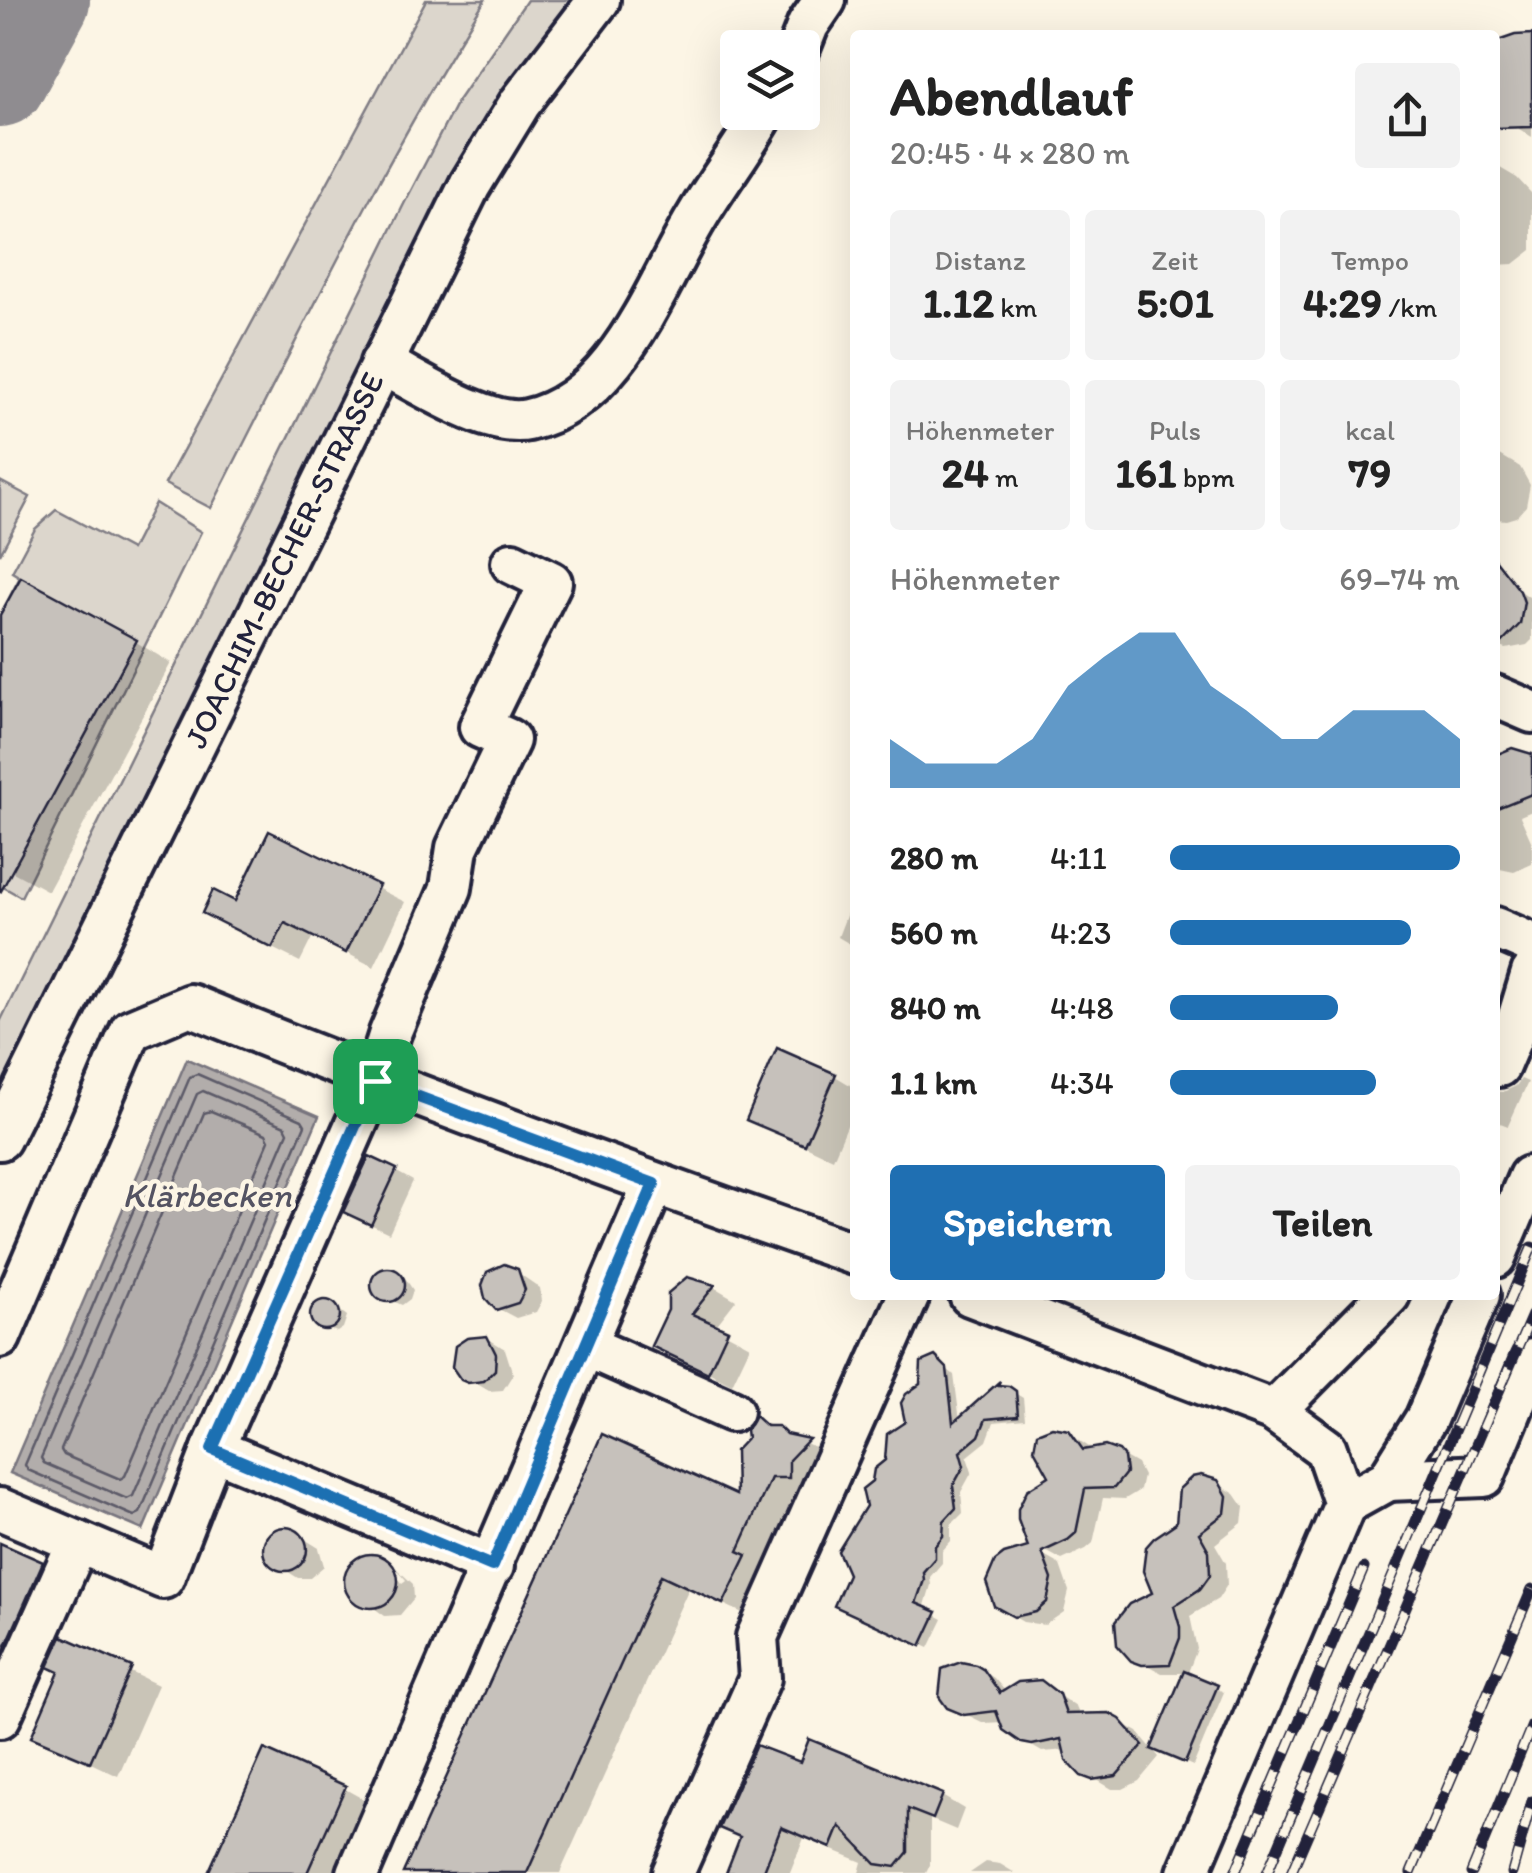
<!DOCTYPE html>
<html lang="de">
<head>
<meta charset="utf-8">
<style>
	body { margin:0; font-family:Itim,sans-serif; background:#f2f2f2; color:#222; height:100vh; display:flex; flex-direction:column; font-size:38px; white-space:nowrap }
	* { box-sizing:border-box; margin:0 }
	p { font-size:32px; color:#767676 }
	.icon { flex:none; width:55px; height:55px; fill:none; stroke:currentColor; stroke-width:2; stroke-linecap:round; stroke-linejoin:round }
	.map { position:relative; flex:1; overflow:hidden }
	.sheet { position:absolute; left:850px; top:30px; width:650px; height:1270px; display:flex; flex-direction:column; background:#fff; border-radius:10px; box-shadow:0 10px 40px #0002 }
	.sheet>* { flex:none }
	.controls { position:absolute; left:720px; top:30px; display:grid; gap:20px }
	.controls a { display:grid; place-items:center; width:100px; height:100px; border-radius:10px; background:#fff; box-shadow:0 10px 40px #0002; font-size:50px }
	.pin { position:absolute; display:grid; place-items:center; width:85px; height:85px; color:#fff; margin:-42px; border-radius:20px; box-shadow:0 5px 15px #0006 }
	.round { display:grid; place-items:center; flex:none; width:105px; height:105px; border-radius:10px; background:#f2f2f2 }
	.overview { display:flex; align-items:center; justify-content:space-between; height:170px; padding:0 40px }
	h1 { font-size:55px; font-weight:700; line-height:75px }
	.metrics { display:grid; grid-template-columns:repeat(3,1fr); gap:15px; height:170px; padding:10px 40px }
	.metrics div { display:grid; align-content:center; border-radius:10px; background:#f2f2f2; text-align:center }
	.metrics b { font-size:42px; font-weight:700 }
	.metrics small { font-size:28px; font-weight:400 }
	.metrics p { font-size:28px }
	.chart { height:280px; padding:20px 40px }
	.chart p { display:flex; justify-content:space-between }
	.chart svg { width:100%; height:180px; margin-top:10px; fill:#1f6fb2; opacity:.7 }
	.button { display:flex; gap:20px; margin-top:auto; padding:20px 40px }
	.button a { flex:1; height:115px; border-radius:10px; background:#1f6fb2; color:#fff; font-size:40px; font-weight:700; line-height:115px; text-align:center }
	.button a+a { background:#f2f2f2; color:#222 }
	ul { padding:0 40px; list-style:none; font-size:32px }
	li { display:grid; grid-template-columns:160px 120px 1fr; align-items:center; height:75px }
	li i { height:25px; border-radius:12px; background:#1f6fb2 }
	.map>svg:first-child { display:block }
	.green { fill:#dcd6cc; stroke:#7f7c84; stroke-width:2.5 }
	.water { fill:#b2adab; stroke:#78757e; stroke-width:2.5 }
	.shadow { fill:#0003 }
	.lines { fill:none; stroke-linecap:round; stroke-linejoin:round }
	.shore { stroke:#5c5a68; stroke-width:2.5 }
	.taxiway { stroke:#8f8c90; stroke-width:92 }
	.building { fill:#c6c1bb; stroke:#22223b; stroke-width:2.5 }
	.minor-casing { stroke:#22223b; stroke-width:48 }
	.minor { stroke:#fcf5e5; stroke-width:40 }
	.rail-casing { stroke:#22223b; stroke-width:11 }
	.rail { stroke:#fcf5e5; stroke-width:8; stroke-dasharray:22; stroke-linecap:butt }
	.route-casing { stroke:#fff; stroke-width:20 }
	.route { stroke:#1f6fb2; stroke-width:12 }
	.labels { text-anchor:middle; stroke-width:9; stroke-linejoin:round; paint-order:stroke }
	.street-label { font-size:32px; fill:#22223b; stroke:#fcf5e5 }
	.water-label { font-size:35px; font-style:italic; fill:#545362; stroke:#fcf5e5 }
</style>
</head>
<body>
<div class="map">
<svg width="1532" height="1873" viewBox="0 0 1532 1873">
	<rect width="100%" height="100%" fill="#fcf5e5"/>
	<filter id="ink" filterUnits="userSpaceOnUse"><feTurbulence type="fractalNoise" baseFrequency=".01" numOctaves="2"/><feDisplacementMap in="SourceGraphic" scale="20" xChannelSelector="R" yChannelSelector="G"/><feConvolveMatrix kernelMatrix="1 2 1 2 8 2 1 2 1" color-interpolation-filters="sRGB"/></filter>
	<g filter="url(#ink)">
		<!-- green -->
		<g class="green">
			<path d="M426,0H485C382,163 299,336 211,508L165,484Z"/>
			<polygon points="527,0 574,0 532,52 460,162 0,1092 0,1022 404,204 457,102"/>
			<polygon points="0,481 30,497 0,554"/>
			<polygon points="155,503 201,532 21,897 0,885 0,615 20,577 12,572 35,529 56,510 131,550"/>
		</g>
		<!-- water -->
		<polygon class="water" points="187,1059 319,1116 143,1530 10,1473"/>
		<!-- shadow -->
		<g class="shadow">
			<polygon points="1532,39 1532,137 1495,114 1495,50"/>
			<polygon points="1495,165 1517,178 1532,194 1532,250 1514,264 1495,265"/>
			<polygon points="1495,452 1520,467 1530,485 1526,506 1516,517 1506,520 1495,519"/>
			<polygon points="1495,578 1502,578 1532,599 1532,640 1527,645 1506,649 1495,645"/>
			<polygon points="0,620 136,642 171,663 48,891 0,865"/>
			<polygon points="1495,755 1532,758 1532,811 1520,816 1532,843 1532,864 1514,872 1495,868"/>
			<polygon points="270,835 405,902 374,967 313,936 300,962 232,928 236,904"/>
			<polygon points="855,892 855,947 838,937"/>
			<polygon points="835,1076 855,1088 855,1107 833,1159 749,1119"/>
			<polygon points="1521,1079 1528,1082 1508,1126 1495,1121 1495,1091 1503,1092 1516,1086"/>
			<polygon points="395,1171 413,1181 389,1233 364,1221"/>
			<polygon points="511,1268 540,1288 542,1301 536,1312 516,1318 497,1308"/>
			<polygon points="384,1270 405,1278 413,1290 410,1299 402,1305 374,1293 375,1278"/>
			<polygon points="688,1280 714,1287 736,1300 715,1327 750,1346 732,1384 654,1345"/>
			<polygon points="320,1304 331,1304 347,1316 343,1328 337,1332 317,1325 313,1310"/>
			<polygon points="487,1338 505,1349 513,1374 503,1390 489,1391 457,1372 453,1360 457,1348"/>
			<polygon points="935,1359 954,1375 960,1421 1000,1384 1023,1398 1025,1419 994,1422 987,1441 967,1457 972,1472 961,1492 963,1513 951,1525 951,1541 942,1551 942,1563 930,1577 931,1585 924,1609 943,1619 929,1648 845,1609 869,1507"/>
			<polygon points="756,1419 833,1456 815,1492 798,1492 763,1568 772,1573 751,1617 689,1588 560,1873 406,1873 603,1437 739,1499"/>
			<polygon points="1062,1429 1092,1449 1118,1453 1137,1464 1143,1476 1140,1490 1125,1499 1103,1498 1093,1543 1086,1549 1062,1560 1044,1550 1044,1556 1060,1565 1069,1591 1064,1612 1045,1625 1023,1622 1004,1611 1032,1548"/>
			<polygon points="1217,1483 1235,1494 1244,1507 1242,1523 1215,1544 1226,1563 1227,1585 1218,1599 1190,1616 1197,1649 1187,1675 1224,1692 1193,1766 1154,1749 1186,1673 1162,1673 1143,1663 1155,1594 1179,1524"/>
			<polygon points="290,1530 319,1548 324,1566 310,1578 298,1578 269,1560 266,1543 273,1533"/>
			<polygon points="0,1546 69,1580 32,1661 0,1647"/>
			<polygon points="362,1559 385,1561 394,1566 389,1566 402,1583 406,1580 396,1568 413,1584 414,1598 400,1615 385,1616 349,1590 348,1571"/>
			<polygon points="63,1640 158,1685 118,1776 34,1736 62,1672"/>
			<polygon points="976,1667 994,1678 1006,1692 1040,1683 1076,1707 1080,1716 1109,1716 1138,1732 1159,1757 1139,1781 1123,1789 1112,1789 1074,1766 1068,1750 1042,1752 1023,1741 1003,1722 984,1723 949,1706"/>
			<polygon points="801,1765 942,1796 964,1809 956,1830 930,1819 930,1865 926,1873 859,1873 862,1862 804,1838 790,1873 728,1873 742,1839 722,1827"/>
			<polygon points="345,1789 372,1804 340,1873 223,1873"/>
			<polygon points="986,1862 1000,1864 1015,1873 970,1873"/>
		</g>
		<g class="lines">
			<!-- shore -->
			<g class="shore">
				<polygon points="197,1074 302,1120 305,1125 140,1513 134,1516 28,1470 25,1465 190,1077"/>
				<polygon points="203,1091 285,1126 288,1132 133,1496 127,1499 44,1463 41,1458 197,1094"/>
				<polygon points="211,1111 266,1134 269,1140 125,1476 120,1479 64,1455 61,1450 204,1113"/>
			</g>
			<!-- taxiway -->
			<polyline class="taxiway" points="0,81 44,0"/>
		</g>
		<!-- building -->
		<g class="building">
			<polygon points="1532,34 1532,127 1495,128 1495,42 1515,35"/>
			<polygon points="1495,559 1520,591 1524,602 1520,624 1495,650"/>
			<polygon points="21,577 137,640 0,893 0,615"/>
			<polygon points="1512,748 1532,754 1532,794 1495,809 1495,755"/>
			<polygon points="269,831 379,885 346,953 285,923 272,948 202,913 213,890 235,901"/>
			<polygon points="777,1048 836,1074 805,1145 746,1120"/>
			<polygon points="369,1156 397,1169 371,1225 343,1212"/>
			<polygon points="504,1264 518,1269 525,1290 518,1303 496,1310 485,1298 482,1285 487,1272"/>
			<circle cx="388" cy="1285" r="17"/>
			<polygon points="687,1277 715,1285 692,1314 728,1330 708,1373 651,1346 668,1310 668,1293"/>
			<circle cx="325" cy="1315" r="15"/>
			<polygon points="487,1336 496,1354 495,1370 484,1381 468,1383 461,1380 452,1367 455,1346 467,1338"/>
			<polygon points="935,1356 947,1368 953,1423 1000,1381 998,1385 1009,1386 1016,1391 1018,1416 986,1419 979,1436 960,1452 964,1466 953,1486 956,1508 944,1521 943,1536 935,1546 935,1558 923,1572 924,1580 916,1603 937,1612 921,1646 834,1606 848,1574 838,1551 866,1506 862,1489 872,1481 874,1469 885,1460 887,1434 905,1422 901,1403 906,1394 920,1384 921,1362"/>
			<polygon points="755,1416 766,1426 778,1426 786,1434 809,1439 789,1460 789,1478 771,1478 738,1551 747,1555 723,1604 661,1575 527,1873 403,1873 602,1434 736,1495 735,1451 747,1438 746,1430"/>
			<polygon points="1052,1427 1069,1430 1083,1450 1105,1446 1119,1451 1124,1457 1126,1473 1114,1488 1085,1489 1076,1533 1068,1540 1042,1552 1052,1579 1047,1602 1036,1612 1014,1617 994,1606 986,1582 995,1561 1004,1554 1028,1547 1018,1520 1018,1509 1027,1490 1049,1476 1034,1449 1037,1433"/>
			<polygon points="1201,1475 1218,1480 1227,1496 1225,1513 1199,1533 1209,1551 1210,1575 1200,1589 1174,1606 1180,1627 1180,1638 1170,1664 1142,1665 1131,1661 1117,1645 1115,1622 1129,1604 1152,1593 1143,1571 1146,1547 1154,1538 1176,1523 1179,1489 1192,1477"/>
			<circle cx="285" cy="1549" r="22"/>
			<polygon points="0,1543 43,1562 0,1659"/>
			<circle cx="371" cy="1581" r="27"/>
			<polygon points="62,1636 132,1667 90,1762 31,1737 59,1672 48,1667"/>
			<polygon points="961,1662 976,1665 984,1670 1000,1693 1018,1682 1041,1680 1059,1694 1066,1714 1109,1713 1120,1719 1143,1745 1116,1776 1092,1780 1081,1776 1066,1760 1061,1739 1032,1745 1022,1743 1003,1730 996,1711 964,1715 947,1708 939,1697 942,1669"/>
			<polygon points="1184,1671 1218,1685 1185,1763 1151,1749"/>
			<polygon points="809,1739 943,1794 933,1819 908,1809 908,1852 896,1867 876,1864 840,1826 831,1848 781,1827 763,1873 726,1873 740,1837 719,1828 756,1745 800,1762"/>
			<polygon points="264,1749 346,1786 307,1873 208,1873"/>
		</g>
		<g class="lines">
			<defs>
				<g id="minor">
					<polyline points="799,48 808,25 825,0"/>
					<path d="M381,363C417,381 488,429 528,420C619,399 655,285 698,215C719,180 744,148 764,112"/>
					<polyline points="1495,696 1532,712"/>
					<polyline points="1495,928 1532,944"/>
					<polyline points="1499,1066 1516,1026 1532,973"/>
					<polyline points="0,1139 470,185 520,103 599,0"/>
					<polyline points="1495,1257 1529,1177"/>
					<polyline points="970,1295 1274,1411 1326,1449 1345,1504 1188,1873"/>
					<path d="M0,1337L131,1030L190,1005C409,1095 631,1176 855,1254"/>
					<polyline points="586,1346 732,1411"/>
					<polyline points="1274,1411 1389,1295"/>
					<polyline points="213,1449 375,1081 390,1033 451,888 457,848 509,740 480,727 551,582 512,563"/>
					<polyline points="1388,1480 1484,1476 1532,1360"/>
					<polyline points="1345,1504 1388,1480 1426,1419 1479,1295"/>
					<polyline points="0,1509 163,1578 213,1449 493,1566"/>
					<polyline points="0,1717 78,1542"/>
					<polyline points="358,1873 654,1184"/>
					<polyline points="673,1873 760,1678 757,1637 909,1295"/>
				</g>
			</defs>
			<!-- minor casing -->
			<use href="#minor" class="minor-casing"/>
			<!-- minor -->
			<use href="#minor" class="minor"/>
			<defs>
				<g id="rail">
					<polyline points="1235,1873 1364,1568"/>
					<polyline points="1267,1873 1532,1247"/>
					<polyline points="1291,1873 1532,1315"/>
					<polyline points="1411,1873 1532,1589"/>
					<polyline points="1471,1873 1532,1725"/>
					<polyline points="1512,1873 1532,1801"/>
				</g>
			</defs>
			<!-- rail casing -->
			<use href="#rail" class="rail-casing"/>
			<!-- rail -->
			<use href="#rail" class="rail"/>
		</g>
	</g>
	<g class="lines" filter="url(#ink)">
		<defs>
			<polygon id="route" points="375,1081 654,1184 492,1566 212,1449"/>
		</defs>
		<!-- route casing -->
		<use href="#route" class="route-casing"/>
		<!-- route -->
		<use href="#route" class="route"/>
	</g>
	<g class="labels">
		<!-- street labels -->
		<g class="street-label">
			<text transform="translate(284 560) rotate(-64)" y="11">JOACHIM-BECHER-STRASSE</text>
		</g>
		<!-- water labels -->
		<g class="water-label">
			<text x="207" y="1207">Klärbecken</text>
		</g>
	</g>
</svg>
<div class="controls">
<a><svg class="icon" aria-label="layers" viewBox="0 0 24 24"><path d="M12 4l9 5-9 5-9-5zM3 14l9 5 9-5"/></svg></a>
</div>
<div class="pin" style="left:375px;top:1081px;background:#1e9e55"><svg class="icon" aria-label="arrive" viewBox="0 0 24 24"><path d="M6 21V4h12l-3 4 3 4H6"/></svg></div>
<section class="sheet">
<div class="overview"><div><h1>Abendlauf</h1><p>20:45 · 4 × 280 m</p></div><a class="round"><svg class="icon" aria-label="share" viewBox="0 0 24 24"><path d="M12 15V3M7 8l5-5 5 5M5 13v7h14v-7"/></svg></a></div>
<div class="metrics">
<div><p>Distanz</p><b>1.12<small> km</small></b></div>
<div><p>Zeit</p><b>5:01</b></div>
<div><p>Tempo</p><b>4:29<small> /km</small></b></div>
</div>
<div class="metrics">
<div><p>Höhenmeter</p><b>24<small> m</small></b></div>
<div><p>Puls</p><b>161<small> bpm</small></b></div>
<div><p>kcal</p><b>79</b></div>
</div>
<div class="chart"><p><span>Höhenmeter</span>69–74 m</p>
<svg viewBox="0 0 160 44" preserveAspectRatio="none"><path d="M0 44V32L10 38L20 38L30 38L40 32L50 19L60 12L70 6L80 6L90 19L100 25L110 32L120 32L130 25L140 25L150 25L160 32V44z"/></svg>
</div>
<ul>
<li><b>280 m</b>4:11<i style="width:100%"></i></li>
<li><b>560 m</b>4:23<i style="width:83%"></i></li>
<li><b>840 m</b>4:48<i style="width:58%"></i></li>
<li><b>1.1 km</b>4:34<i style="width:71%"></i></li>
</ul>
<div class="button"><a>Speichern</a><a>Teilen</a></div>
</section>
</div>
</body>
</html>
